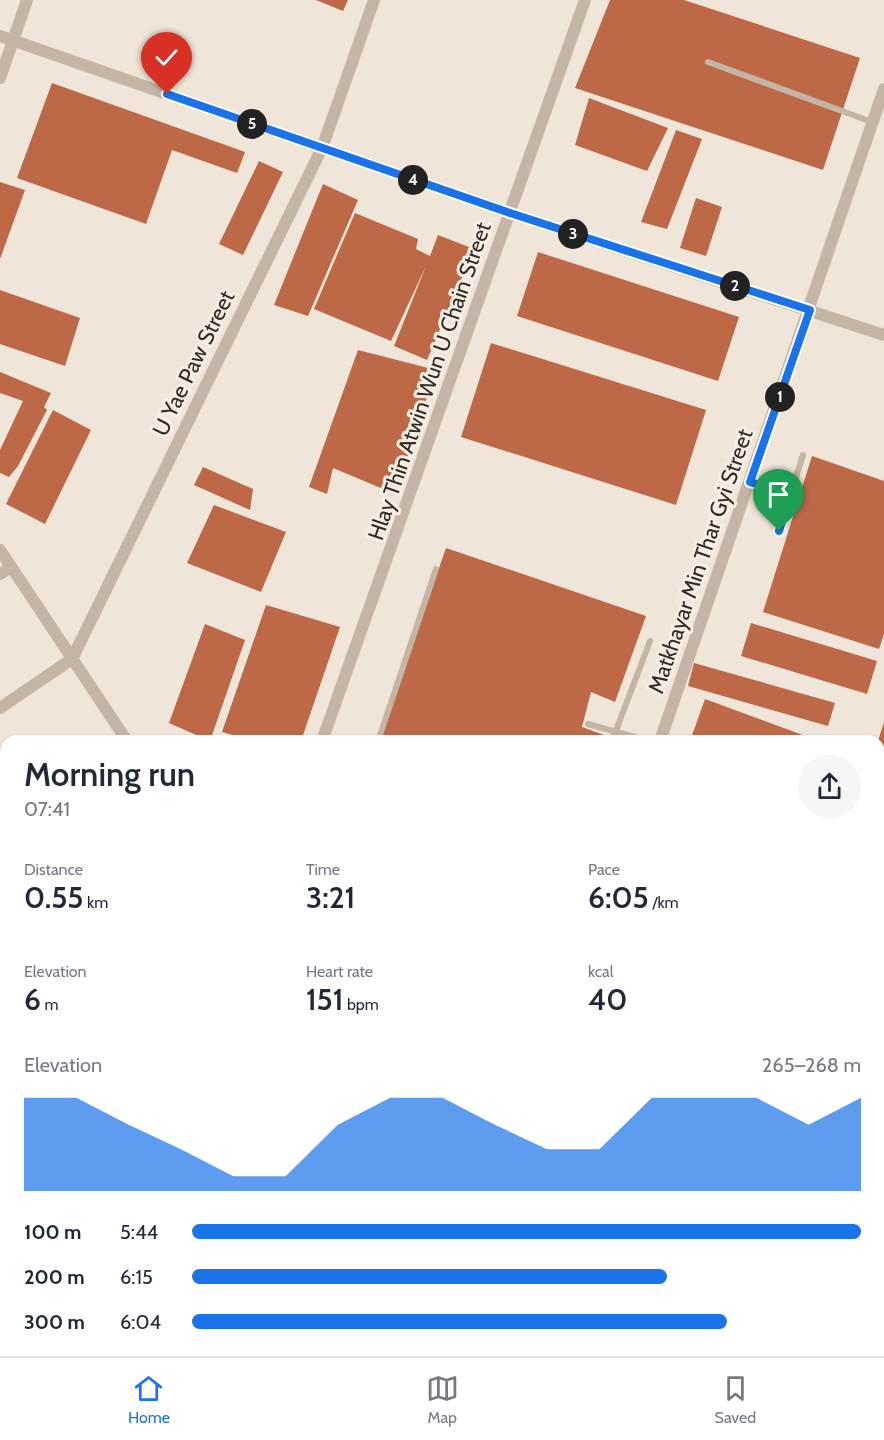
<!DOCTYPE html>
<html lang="en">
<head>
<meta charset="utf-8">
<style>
	body { margin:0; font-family:Cabin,sans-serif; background:#f6f6f7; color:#1f2937; height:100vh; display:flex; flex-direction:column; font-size:22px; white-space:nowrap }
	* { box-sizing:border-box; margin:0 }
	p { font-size:20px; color:#747a83 }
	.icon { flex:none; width:33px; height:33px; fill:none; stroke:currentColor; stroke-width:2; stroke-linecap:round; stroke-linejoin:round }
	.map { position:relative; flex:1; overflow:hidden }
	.side { position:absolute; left:0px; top:735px; width:885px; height:621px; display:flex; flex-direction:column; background:#fff; border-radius:18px 18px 0 0; box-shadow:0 2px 4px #0004 }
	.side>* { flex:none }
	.pin { position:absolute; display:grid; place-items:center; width:51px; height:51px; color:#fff; margin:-62px -26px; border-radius:50% 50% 50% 0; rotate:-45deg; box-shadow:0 0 6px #0007 }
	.pin .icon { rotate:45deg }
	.km { position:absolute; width:30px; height:30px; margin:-15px; border-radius:50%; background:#222; color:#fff; font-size:16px; line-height:30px; text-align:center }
	.round { display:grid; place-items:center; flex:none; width:63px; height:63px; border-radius:32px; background:#f6f6f7 }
	.overview { display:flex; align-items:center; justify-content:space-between; height:102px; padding:0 24px }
	h1 { font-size:33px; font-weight:600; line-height:45px }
	.metrics { display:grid; grid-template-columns:repeat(3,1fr); gap:9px; height:102px; padding:6px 24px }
	.metrics div { display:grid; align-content:center }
	.metrics b { font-size:30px; font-weight:600 }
	.metrics small { font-size:16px; font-weight:400 }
	.metrics p { font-size:16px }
	.chart { height:168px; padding:12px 24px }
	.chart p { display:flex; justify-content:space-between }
	.chart svg { width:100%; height:108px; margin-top:6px; fill:#1a73e8; opacity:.7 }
	ul { padding:0 24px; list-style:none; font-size:20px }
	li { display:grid; grid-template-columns:96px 72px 1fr; align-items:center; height:45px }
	li i { height:15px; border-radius:8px; background:#1a73e8 }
	.menu { display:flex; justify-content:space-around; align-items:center; height:84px; border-top:2px solid #e0e1e3; background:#fff; font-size:16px; color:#747a83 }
	.menu a { display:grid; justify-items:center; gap:3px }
	.menu .selected { color:#1a73e8 }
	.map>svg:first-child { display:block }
	.building { fill:#bd6948 }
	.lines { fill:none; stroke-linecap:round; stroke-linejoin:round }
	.lane { stroke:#c5b5a5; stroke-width:6 }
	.street { stroke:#c5b5a5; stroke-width:12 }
	.route-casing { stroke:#fff; stroke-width:12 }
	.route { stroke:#1a73e8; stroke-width:8 }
	.labels { text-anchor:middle; stroke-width:6; stroke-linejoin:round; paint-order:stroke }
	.street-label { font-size:22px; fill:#322a26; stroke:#f7efe4 }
</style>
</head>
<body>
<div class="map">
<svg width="884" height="1356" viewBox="0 0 884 1356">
	<rect width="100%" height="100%" fill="#efe5d8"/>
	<!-- building -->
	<g class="building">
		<polygon points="316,0 348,0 343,11"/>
		<polygon points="610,0 684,0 860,58 823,170 575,88"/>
		<polygon points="52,83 245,152 237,173 172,150 146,224 17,178"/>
		<polygon points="589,98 668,128 647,171 575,145"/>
		<polygon points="676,130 702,139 667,229 641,222"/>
		<polygon points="259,161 283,172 243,255 219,244"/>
		<polygon points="0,182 25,190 0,259"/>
		<polygon points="323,184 358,200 308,316 274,305"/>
		<polygon points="696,198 722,207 706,256 680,248"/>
		<polygon points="355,213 418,239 416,249 430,256 438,235 474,249 427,360 394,346 426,266 391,341 314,309"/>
		<polygon points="538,252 739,317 718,381 517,316"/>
		<polygon points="0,290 80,318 65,366 0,344"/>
		<polygon points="491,343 706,410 676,505 461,437"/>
		<polygon points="358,350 436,370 395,494 333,468 327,494 309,487"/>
		<polygon points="0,372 51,393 44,407 47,410 18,466 9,477 0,473 0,450 23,401 0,393"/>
		<polygon points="53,410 91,430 45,524 6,504"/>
		<polygon points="812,456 884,481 884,634 879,649 763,612"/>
		<polygon points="203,467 253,489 250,510 194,485"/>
		<polygon points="214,505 286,532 261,592 187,563"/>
		<polygon points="446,548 646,616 615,702 591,692 582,727 604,735 602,741 379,741"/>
		<polygon points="266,605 340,627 301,741 254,741 222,732"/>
		<polygon points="751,623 877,661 867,694 741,656"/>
		<polygon points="205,624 245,640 210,741 169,723"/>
		<polygon points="694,663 835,703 828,726 688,686"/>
		<polygon points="705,699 819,741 690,741"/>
		<polygon points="884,722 884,770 879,769 878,741"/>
		<polygon points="879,772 884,774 884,815 879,813"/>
		<polygon points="0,780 6,782 6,898 0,896"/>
		<polygon points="884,1070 884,1113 879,1111 879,1082"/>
		<polygon points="0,1124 6,1126 6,1159 0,1174"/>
		<polygon points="879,1199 884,1201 884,1272 879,1269"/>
		<polygon points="0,1290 6,1292 6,1350 40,1350 38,1356 15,1356 0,1351"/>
		<polygon points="161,1350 212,1350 221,1356 170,1356"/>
		<polygon points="231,1350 401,1350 398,1356 228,1356"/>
		<polygon points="489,1350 525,1350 541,1356 486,1356"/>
		<polygon points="578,1350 590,1350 605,1356 576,1356"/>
		<polygon points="634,1350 726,1350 724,1356 632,1356"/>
		<polygon points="807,1350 848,1350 861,1356 804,1356"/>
	</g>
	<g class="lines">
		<!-- lane -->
		<g class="lane">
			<polyline points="708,62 872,122"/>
			<polyline points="750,482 790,495"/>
			<polyline points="779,531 803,455"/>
			<polyline points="588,724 649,741"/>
			<polyline points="378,741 436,569"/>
			<polyline points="612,741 650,641"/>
		</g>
		<!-- street -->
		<g class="street">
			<polyline points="0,36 510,213 884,335"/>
			<polyline points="0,78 27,0"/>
			<polyline points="0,550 127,741"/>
			<polyline points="0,574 11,567"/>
			<polyline points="0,708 72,659 322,148 374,0"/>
			<polyline points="322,741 585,0"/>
			<polyline points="660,741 884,89"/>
			<polyline points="879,1027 884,1013"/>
			<polyline points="879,1143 884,1145"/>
			<polyline points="88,1356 93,1350"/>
			<polyline points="435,1356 437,1350"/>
			<polyline points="760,1356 762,1350"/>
		</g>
	</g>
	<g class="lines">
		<defs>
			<polyline id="route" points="167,94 510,213 810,310 750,482 790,495 779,531"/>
		</defs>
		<!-- route casing -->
		<use href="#route" class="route-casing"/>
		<!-- route -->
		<use href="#route" class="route"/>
	</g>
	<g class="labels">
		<!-- street labels -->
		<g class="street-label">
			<text transform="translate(193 363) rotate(-64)" y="8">U Yae Paw Street</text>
			<text transform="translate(429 381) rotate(-71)" y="8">Hlay Thin Atwin Wun U Chain Street</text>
			<text transform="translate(700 561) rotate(-71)" y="8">Matkhayar Min Thar Gyi Street</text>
		</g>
	</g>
</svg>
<div class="pin" style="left:779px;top:531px;background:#1e9e55"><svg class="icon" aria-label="arrive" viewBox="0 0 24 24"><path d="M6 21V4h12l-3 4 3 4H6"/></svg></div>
<div class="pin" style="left:167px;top:94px;background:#d93025"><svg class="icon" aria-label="check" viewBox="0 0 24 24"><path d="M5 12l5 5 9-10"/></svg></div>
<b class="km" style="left:780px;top:397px">1</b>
<b class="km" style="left:735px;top:286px">2</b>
<b class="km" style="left:573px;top:234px">3</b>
<b class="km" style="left:413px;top:180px">4</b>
<b class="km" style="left:252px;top:124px">5</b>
<section class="side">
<div class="overview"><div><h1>Morning run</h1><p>07:41</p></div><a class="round"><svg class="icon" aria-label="share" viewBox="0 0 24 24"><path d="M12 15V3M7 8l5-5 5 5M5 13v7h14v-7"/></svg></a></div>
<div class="metrics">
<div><p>Distance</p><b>0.55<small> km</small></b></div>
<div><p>Time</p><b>3:21</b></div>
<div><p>Pace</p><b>6:05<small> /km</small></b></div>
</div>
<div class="metrics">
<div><p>Elevation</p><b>6<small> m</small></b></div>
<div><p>Heart rate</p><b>151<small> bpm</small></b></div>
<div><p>kcal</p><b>40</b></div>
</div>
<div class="chart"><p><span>Elevation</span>265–268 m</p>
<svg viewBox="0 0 160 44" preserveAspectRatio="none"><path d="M0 44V6L10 6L20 17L30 27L40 38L50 38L60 17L70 6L80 6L90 17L100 27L110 27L120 6L130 6L140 6L150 17L160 6V44z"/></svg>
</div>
<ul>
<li><b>100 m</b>5:44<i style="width:100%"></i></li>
<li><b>200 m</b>6:15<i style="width:71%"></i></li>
<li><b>300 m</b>6:04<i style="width:80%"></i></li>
</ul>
</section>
</div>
<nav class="menu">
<a class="selected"><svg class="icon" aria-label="home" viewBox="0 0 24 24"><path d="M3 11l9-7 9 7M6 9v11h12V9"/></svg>Home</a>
<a><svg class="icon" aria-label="map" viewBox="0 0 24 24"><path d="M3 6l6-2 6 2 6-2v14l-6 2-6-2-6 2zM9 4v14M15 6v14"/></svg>Map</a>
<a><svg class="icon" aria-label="saved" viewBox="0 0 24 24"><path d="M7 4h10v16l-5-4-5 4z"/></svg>Saved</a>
</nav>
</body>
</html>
